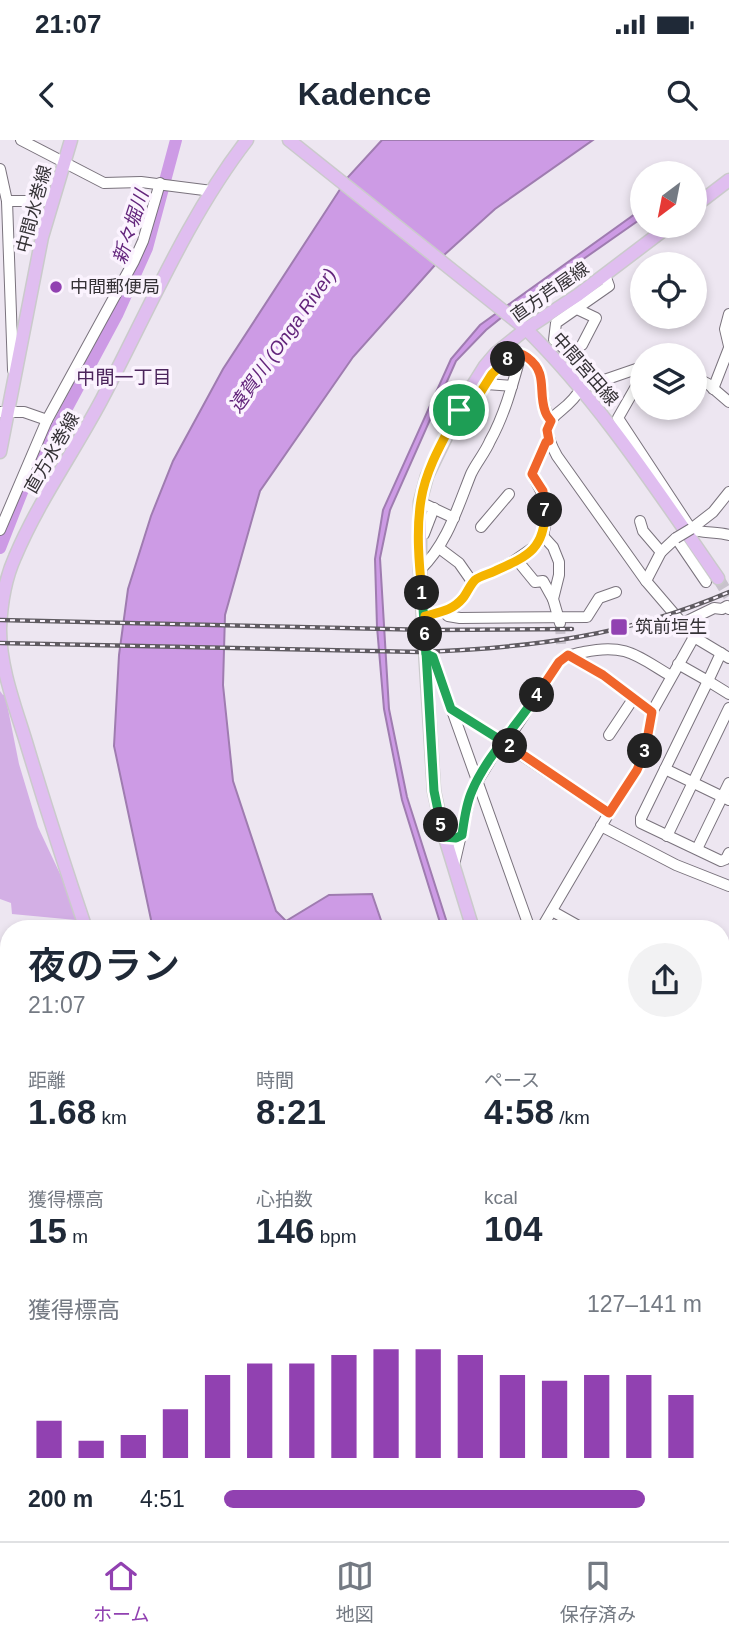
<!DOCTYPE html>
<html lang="ja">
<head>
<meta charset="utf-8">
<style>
	body { margin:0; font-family:Arial,"Noto Sans JP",sans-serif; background:#f2f2f3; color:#1f2937; height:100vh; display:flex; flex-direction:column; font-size:26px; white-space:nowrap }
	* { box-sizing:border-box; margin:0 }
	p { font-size:23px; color:#747a83 }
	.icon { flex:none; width:38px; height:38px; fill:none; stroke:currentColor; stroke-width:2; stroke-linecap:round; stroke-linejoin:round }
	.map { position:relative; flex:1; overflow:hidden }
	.side { position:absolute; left:0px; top:780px; width:730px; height:621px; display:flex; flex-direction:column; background:#fff; border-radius:28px 28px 0 0; box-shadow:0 4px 10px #0003 }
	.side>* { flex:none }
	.needle { width:46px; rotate:212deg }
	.buttons { position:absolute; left:630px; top:21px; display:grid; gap:14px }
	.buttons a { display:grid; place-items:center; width:77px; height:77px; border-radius:50%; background:#fff; box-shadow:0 4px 10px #0003; font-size:35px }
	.pin { position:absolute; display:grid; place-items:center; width:60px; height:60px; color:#fff; margin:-30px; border:4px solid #fff; border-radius:50%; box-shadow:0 2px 7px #0007 }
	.km { position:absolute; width:35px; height:35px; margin:-18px; border-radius:50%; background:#222; color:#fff; font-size:19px; line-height:35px; text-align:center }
	.round { display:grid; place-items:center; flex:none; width:74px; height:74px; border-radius:37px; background:#f2f2f3 }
	.headline { display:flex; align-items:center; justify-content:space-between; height:119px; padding:0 28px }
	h1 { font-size:38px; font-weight:600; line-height:52px }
	.metrics { display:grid; grid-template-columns:repeat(3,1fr); gap:10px; height:119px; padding:7px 28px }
	.metrics div { display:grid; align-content:center }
	.metrics b { font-size:35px; font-weight:600 }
	.metrics small { font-size:19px; font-weight:400 }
	.metrics p { font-size:19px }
	.chart { height:196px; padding:14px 28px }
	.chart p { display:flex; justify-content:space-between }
	.chart svg { width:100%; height:126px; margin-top:7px; stroke:#9141b1; stroke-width:6 }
	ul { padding:0 28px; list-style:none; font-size:23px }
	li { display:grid; grid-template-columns:112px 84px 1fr; align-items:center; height:52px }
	li i { height:18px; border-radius:9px; background:#9141b1 }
	.status { display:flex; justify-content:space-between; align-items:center; height:49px; padding:0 35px; background:#fff; direction:ltr }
	.status svg { height:19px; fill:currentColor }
	header { display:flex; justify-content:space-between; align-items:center; height:91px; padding:0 28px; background:#fff; font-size:32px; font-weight:600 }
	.dock { display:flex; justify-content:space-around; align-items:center; height:98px; border-top:2px solid #e0e1e3; background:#fff; font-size:19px; color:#747a83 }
	.dock a { display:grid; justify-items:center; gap:4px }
	.dock .active { color:#9141b1 }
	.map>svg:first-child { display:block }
	.green { fill:#d3afe5 }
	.water { fill:#cd9be5; stroke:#9f7cb0; stroke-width:2 }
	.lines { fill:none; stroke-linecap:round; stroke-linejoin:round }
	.river { stroke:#cd9be5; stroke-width:12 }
	.minor-tunnel { stroke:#c8c2cc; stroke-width:10; stroke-dasharray:10 5; stroke-linecap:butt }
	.major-tunnel { stroke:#c8c2cc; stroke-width:12; stroke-dasharray:12 6; stroke-linecap:butt }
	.minor-casing { stroke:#7a737d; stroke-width:12 }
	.major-casing { stroke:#cacacb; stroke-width:15 }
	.minor { stroke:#fff; stroke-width:10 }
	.major { stroke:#e0bef0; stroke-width:12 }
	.rail-casing { stroke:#5f5b61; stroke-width:4.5 }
	.rail { stroke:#fbf3fe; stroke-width:2; stroke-dasharray:5; stroke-linecap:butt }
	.minor-bridge-casing { stroke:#7a737d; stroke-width:12; stroke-linecap:butt }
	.minor-bridge { stroke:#fff; stroke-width:10 }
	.split-1-casing { stroke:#fff; stroke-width:14 }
	.split-2-casing { stroke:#fff; stroke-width:14 }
	.split-3-casing { stroke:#fff; stroke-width:14 }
	.split-4-casing { stroke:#fff; stroke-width:14 }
	.split-5-casing { stroke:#fff; stroke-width:14 }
	.split-6-casing { stroke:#fff; stroke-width:14 }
	.split-7-casing { stroke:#fff; stroke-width:14 }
	.split-8-casing { stroke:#fff; stroke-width:14 }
	.split-9-casing { stroke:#fff; stroke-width:14 }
	.split-1 { stroke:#f5b400; stroke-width:9 }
	.split-2 { stroke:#22a559; stroke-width:9 }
	.split-3 { stroke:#f0652b; stroke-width:9 }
	.split-4 { stroke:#f0652b; stroke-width:9 }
	.split-5 { stroke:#22a559; stroke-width:9 }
	.split-6 { stroke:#22a559; stroke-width:9 }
	.split-7 { stroke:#f5b400; stroke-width:9 }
	.split-8 { stroke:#f0652b; stroke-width:9 }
	.split-9 { stroke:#f5b400; stroke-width:9 }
	.poi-dot { fill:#9141b1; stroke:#fbf3fe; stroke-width:2.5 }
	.labels { text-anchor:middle; stroke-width:7; stroke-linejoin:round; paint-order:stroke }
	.street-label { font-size:18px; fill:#353236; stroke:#fbf3fe }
	.poi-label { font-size:18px; fill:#353236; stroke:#fbf3fe; text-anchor:start }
	.water-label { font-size:19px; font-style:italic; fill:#63257c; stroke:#fbf3fe }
	.neighbourhood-label { font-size:19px; fill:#4c255c; stroke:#fbf3fe }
</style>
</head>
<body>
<div class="status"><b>21:07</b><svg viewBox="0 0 49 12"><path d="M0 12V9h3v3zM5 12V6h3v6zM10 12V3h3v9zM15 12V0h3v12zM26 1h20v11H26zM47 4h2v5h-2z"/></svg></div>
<header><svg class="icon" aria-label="back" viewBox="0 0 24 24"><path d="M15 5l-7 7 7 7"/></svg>Kadence<svg class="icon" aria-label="search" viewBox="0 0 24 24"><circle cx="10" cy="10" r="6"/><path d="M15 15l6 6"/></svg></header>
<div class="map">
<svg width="729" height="1401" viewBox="0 0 729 1401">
	<rect width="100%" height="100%" fill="#ede6f1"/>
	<!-- green -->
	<polygon class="green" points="0,551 3,555 5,554 19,624 38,687 62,738 76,780 12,774 11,763 0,759"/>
	<!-- water -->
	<g class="water">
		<polygon points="382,0 593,0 495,69 443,116 353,217 260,351 225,475 223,545 233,641 276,771 286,781 329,755 372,754 384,789 153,789 114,606 119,515 128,449 151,376 173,321 223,229 348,37"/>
		<polygon points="642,69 642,78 512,169 486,190 456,221 390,370 380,418 389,569 407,657 449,789 442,789 402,660 384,569 377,487 375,419 383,370 451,219 480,185"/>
		<polygon points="341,1393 532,1393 532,1401 342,1401"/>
	</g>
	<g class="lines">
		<!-- river -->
		<polyline class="river" points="0,408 22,352 117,175 147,108 176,0"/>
		<!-- minor-tunnel -->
		<polyline class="minor-tunnel" points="560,484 561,504"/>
		<!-- major-tunnel -->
		<polyline class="major-tunnel" points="718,438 729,456"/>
		<defs>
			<g id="minor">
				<polyline points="21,0 104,43 141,42 212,51"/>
				<polyline points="0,29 7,61 13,230"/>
				<polyline points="7,61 52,61"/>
				<polyline points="577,169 596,178 582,205"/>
				<polyline points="729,174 725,189 729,206"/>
				<path d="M642,227L581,248C564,280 532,271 557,316L646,441L694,497L729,518"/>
				<path d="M642,236L618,278L691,389C699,393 718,392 729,395"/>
				<polyline points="695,237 708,244 729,262"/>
				<polyline points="599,242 595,235 554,200 556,183 609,146 605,135"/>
				<polyline points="486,244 512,246"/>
				<polyline points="713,249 729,208"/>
				<path d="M459,270L468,272C479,255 500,215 521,214C554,233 534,257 551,281"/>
				<polyline points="0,272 24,272 47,280"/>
				<polyline points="420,362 454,378"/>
				<polyline points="640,381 643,391 661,412"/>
				<polyline points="481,387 509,354"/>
				<polyline points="691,389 713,372 729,352"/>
				<polyline points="0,390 47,280 134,121 143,101 160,43"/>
				<polyline points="424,394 434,368"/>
				<polyline points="543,396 553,407 559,422 559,435 553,459 560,483"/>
				<polyline points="439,408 459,423 473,443"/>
				<polyline points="517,420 535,442 543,441 553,459"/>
				<path d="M420,430C447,404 457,369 471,334C476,323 485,313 490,301C505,274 513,243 521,214"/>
				<polyline points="646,441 661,412 676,398 706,442"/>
				<polyline points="443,471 448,476 460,478 587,477 599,458 616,452"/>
				<polyline points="425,476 449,470 463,458 475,440 511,423 537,405 543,396 545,386 545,359 532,334 546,302 549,301"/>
				<polyline points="683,483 714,468 722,469 727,466 729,469"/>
				<polyline points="427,514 433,517 530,789"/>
				<polyline points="568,515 603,535 652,572"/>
				<polyline points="678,524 708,541 721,513"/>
				<polyline points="729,554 708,541 641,678 641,683 721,721 726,719 729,713"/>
				<polyline points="452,569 609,673"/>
				<polyline points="609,595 633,559"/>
				<polyline points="665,629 729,660"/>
				<polyline points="601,686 676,725 729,746"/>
				<polyline points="667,696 729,568"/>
				<polyline points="697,709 729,643"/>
				<path d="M454,725L471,652L502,601L516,587L559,522C567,515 574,514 584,512C626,503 637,516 671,536"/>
				<polyline points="552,771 584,789"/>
				<polyline points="541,789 609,673 637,630 647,606 652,572 694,497"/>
				<polyline points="721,843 729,821"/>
				<polyline points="721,863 729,865"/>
				<polyline points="721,973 729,977"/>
				<polyline points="0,999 9,1001"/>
				<polyline points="0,1014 9,1017"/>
				<polyline points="0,1055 9,1057"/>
				<polyline points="0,1098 9,1101"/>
				<polyline points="721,1106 729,1088"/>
				<polyline points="0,1141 9,1144"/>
				<polyline points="0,1184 9,1187"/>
				<polyline points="0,1228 9,1230"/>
				<polyline points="721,1248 729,1251"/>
				<polyline points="0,1271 9,1274"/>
				<polyline points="721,1280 729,1284"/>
				<polyline points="0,1314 9,1317"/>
				<polyline points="721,1318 729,1320"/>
				<polyline points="0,1360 9,1330"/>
				<polyline points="721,1370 729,1375"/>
				<polyline points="222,1393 225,1401"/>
				<polyline points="235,1393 237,1400"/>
				<polyline points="656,1393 657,1401"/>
				<polyline points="33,1401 35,1393"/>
				<polyline points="76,1401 78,1393"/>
				<polyline points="161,1401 161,1393"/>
			</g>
			<g id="major">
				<path d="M289,0L526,189C601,263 658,352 718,438"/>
				<polyline points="695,66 729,40"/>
				<polyline points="0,312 42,97 71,0"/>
				<path d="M86,789C65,727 45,665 26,602C15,566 0,528 0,489C1,464 5,439 15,417C38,362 74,312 102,259C147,174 188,76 247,0"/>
				<polyline points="473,789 442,688 434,651 420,430 420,362 427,336 465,258 485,226 496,213 526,189 578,155 669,86"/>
				<polyline points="205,1393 206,1401"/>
				<polyline points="581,1393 582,1401"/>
			</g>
		</defs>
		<!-- minor casing -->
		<use href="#minor" class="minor-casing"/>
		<!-- major casing -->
		<use href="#major" class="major-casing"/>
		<!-- minor -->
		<use href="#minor" class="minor"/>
		<!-- major -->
		<use href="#major" class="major"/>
		<defs>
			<g id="rail">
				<polyline points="0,480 431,490 572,489"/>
				<path d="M0,503L420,512C531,508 626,496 729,452"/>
			</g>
		</defs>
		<!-- rail casing -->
		<use href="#rail" class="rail-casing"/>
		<!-- rail -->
		<use href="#rail" class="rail"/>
		<defs>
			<polyline id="minor-bridge" points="676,398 691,389"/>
		</defs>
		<!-- minor-bridge casing -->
		<use href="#minor-bridge" class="minor-bridge-casing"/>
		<!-- minor-bridge -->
		<use href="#minor-bridge" class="minor-bridge"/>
	</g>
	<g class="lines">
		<defs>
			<path id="split-1" d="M422,453C419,424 416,390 421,360C426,328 444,299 459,270"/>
			<polyline id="split-2" points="422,453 426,514 433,517 451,569 510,606"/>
			<polyline id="split-3" points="510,606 609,673 637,630 645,611"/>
			<polyline id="split-4" points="537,555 559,522 568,515 603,535 652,572 645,611"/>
			<path id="split-5" d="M441,685L444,697L456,698L462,695C464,681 466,664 472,651C485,619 517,585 537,555"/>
			<polyline id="split-6" points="425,494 434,651 441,685"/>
			<path id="split-7" d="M425,494V476C440,472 452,471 463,458C467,453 470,445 475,440C480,436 489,434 495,431C528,416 545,409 545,370"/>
			<path id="split-8" d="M508,219C515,214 520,211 528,218C548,233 538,251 545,271C546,275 548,277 551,281L547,290L549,301L546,302L532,334L543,351L545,370"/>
			<polyline id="split-9" points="459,270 468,272 492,234 508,219"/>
		</defs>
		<!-- split-1 casing -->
		<use href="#split-1" class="split-1-casing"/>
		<!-- split-2 casing -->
		<use href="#split-2" class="split-2-casing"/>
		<!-- split-3 casing -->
		<use href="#split-3" class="split-3-casing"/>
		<!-- split-4 casing -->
		<use href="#split-4" class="split-4-casing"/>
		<!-- split-5 casing -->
		<use href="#split-5" class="split-5-casing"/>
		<!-- split-6 casing -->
		<use href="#split-6" class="split-6-casing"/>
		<!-- split-7 casing -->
		<use href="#split-7" class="split-7-casing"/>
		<!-- split-8 casing -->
		<use href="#split-8" class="split-8-casing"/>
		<!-- split-9 casing -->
		<use href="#split-9" class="split-9-casing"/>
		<!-- split-1 -->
		<use href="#split-1" class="split-1"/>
		<!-- split-2 -->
		<use href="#split-2" class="split-2"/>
		<!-- split-3 -->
		<use href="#split-3" class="split-3"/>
		<!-- split-4 -->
		<use href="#split-4" class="split-4"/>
		<!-- split-5 -->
		<use href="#split-5" class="split-5"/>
		<!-- split-6 -->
		<use href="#split-6" class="split-6"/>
		<!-- split-7 -->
		<use href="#split-7" class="split-7"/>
		<!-- split-8 -->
		<use href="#split-8" class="split-8"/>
		<!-- split-9 -->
		<use href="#split-9" class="split-9"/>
	</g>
	<!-- markers -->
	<g class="poi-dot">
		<circle cx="56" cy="147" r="7"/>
		<rect x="610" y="478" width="18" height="18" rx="3.5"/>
	</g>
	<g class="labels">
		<!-- street labels -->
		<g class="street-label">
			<text transform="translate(34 69) rotate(-75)" y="6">中間水巻線</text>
			<text transform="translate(550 152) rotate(-35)" y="6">直方芦屋線</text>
			<text transform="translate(585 229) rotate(49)" y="6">中間宮田線</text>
			<text transform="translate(52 313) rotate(-60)" y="6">直方水巻線</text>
		</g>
		<!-- poi labels -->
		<g class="poi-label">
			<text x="70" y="153">中間郵便局</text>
			<text x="635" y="493">筑前垣生</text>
		</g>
		<!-- water labels -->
		<g class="water-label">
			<text transform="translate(130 87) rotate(-72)" y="7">新々堀川</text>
			<text transform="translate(282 200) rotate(-55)" y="7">遠賀川 (Onga River)</text>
		</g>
		<!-- neighbourhood labels -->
		<g class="neighbourhood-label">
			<text x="124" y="244">中間一丁目</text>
		</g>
	</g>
</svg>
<div class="buttons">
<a><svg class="needle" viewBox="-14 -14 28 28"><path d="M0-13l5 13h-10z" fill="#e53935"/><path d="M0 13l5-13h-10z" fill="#747a83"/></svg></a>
<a><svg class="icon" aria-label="locate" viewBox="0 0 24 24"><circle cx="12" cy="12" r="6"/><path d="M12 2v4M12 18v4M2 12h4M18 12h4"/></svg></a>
<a><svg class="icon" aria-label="layers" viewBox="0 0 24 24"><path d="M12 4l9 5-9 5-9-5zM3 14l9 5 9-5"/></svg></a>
</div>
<div class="pin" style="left:459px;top:270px;background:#1e9e55"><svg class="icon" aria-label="arrive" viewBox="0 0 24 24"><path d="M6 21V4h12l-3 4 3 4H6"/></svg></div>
<b class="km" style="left:422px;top:453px">1</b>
<b class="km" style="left:510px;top:606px">2</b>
<b class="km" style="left:645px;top:611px">3</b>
<b class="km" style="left:537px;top:555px">4</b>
<b class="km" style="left:441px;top:685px">5</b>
<b class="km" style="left:425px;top:494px">6</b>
<b class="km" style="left:545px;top:370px">7</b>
<b class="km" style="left:508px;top:219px">8</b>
<section class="side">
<div class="headline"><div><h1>夜のラン</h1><p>21:07</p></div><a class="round"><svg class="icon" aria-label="share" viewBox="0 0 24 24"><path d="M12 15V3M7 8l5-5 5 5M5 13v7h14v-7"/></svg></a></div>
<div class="metrics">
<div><p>距離</p><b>1.68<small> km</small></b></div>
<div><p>時間</p><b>8:21</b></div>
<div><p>ペース</p><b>4:58<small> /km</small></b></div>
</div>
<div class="metrics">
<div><p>獲得標高</p><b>15<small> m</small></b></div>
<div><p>心拍数</p><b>146<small> bpm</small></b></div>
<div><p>kcal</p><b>104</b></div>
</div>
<div class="chart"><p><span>獲得標高</span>127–141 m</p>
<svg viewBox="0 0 160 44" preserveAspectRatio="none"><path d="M5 44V31M15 44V38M25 44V36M35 44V27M45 44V15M55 44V11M65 44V11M75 44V8M85 44V6M95 44V6M105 44V8M115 44V15M125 44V17M135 44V15M145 44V15M155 44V22"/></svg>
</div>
<ul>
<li><b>200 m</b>4:51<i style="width:88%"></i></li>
</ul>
</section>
</div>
<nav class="dock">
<a class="active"><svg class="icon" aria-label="home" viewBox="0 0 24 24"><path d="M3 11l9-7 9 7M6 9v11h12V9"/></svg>ホーム</a>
<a><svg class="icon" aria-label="map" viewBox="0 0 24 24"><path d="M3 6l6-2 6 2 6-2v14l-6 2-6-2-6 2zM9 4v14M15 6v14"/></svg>地図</a>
<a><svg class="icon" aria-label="saved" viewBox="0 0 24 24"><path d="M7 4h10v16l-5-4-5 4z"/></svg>保存済み</a>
</nav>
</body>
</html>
